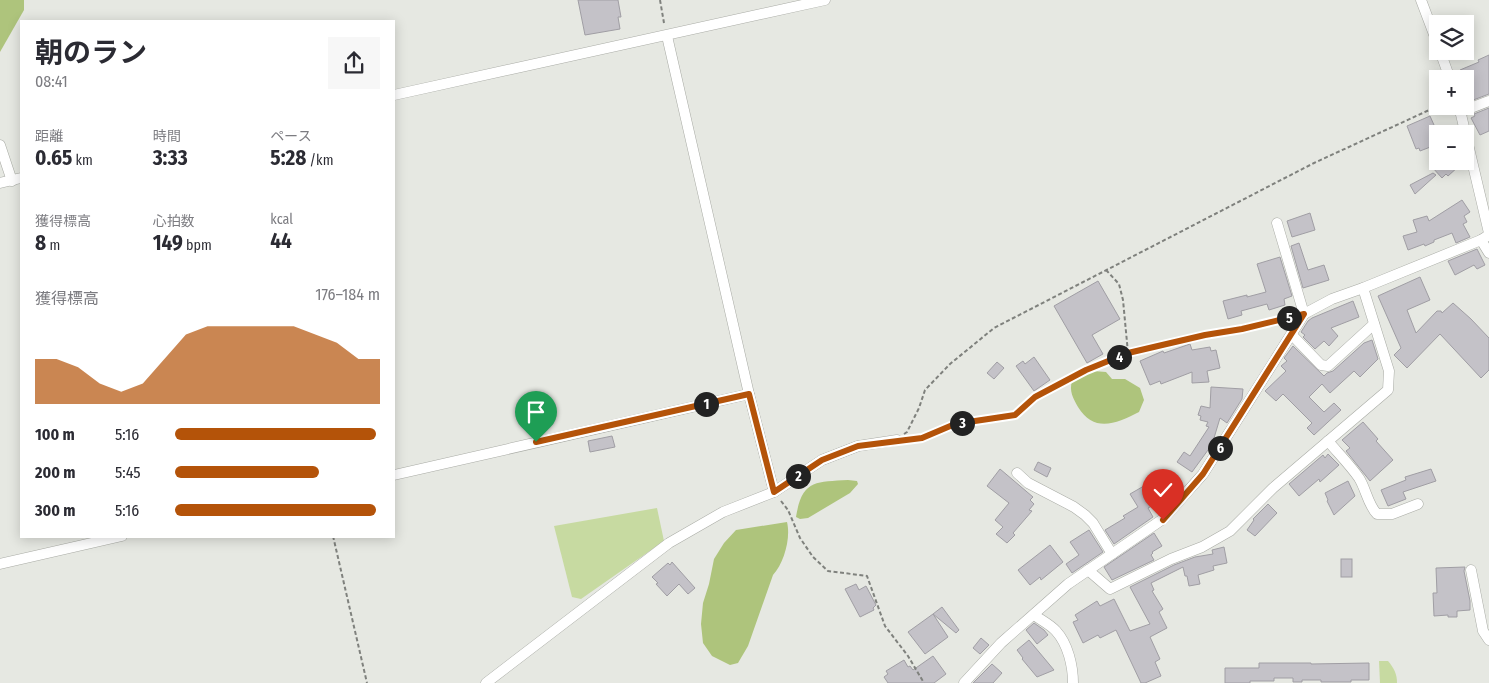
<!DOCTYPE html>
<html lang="ja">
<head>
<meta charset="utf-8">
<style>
	body { margin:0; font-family:"Fira Sans Condensed","Noto Sans JP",sans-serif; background:#f7f7f7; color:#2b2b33; height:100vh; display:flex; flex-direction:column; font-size:19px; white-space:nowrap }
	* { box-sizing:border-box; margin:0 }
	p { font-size:16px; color:#7c7c81 }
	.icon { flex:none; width:28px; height:28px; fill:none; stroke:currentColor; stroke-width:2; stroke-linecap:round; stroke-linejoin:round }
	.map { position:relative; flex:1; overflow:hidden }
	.sheet { position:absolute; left:20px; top:20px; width:375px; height:518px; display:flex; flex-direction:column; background:#fff; border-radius:0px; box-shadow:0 2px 12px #0003 }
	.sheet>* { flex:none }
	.tools { position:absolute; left:1429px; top:15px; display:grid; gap:10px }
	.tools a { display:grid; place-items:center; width:45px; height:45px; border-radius:0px; background:#fff; box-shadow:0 2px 12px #0003; font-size:25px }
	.pin { position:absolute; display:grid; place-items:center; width:42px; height:42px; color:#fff; margin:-51px -21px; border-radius:50% 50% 50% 0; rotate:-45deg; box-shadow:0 0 5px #0007 }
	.pin .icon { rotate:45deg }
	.km { position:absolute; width:25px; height:25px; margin:-12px; border-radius:50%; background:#222; color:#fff; font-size:14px; line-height:25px; text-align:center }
	.round { display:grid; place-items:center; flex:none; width:52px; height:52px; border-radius:0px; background:#f7f7f7 }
	.overview { display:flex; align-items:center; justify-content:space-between; height:85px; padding:0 15px }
	h1 { font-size:28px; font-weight:700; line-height:38px }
	.figures { display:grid; grid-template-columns:repeat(3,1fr); gap:8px; height:85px; padding:5px 15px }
	.figures div { display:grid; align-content:center }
	.figures b { font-size:21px; font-weight:700 }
	.figures small { font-size:14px; font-weight:400 }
	.figures p { font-size:14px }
	.chart { height:140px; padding:10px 15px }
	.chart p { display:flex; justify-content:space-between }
	.chart svg { width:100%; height:90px; margin-top:5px; fill:#b45309; opacity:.7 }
	ul { padding:0 15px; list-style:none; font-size:16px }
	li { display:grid; grid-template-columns:80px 60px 1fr; align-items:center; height:38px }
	li i { height:12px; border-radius:6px; background:#b45309 }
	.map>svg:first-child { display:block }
	.green { fill:#c7daa1 }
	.forest { fill:#aec47c }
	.building { fill:#c4c2c8; stroke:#a09ea4 }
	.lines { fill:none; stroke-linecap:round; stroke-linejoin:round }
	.minor-casing { stroke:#a9aba5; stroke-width:11 }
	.path { stroke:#7f817d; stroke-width:2; stroke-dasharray:4 2.5; stroke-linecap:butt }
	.minor { stroke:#fff; stroke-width:10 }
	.route-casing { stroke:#fff; stroke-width:10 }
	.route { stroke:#b45309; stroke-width:6 }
</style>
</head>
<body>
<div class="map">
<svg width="1489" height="683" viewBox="0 0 1489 683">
	<rect width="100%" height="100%" fill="#e6e8e2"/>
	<!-- green -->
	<g class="green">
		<polygon points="657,508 664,541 581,599 572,597 554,526"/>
		<path d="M1379,661H1388C1394,668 1397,674 1397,683H1380Z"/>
	</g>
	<!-- forest -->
	<g class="forest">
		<polygon points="0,0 24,0 24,10 0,52"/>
		<path d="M1093,371L1106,372L1112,379H1125L1140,388L1144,400L1139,412C1116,424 1094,433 1078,407C1073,398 1069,391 1072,381Z"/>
		<path d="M848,480L857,481L858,484L850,493L808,518L800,519L796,517C802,480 815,482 848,480Z"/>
		<path d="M787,522C791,538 784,563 773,575L748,646L738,663L730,665L712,656L703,643L701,624L703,603L709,584L714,559L724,543L736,530Z"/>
	</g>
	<!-- building -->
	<g class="building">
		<polygon points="578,0 618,0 621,17 618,17 620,29 585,35"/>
		<polygon points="1489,55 1489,94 1468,102 1466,99 1471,97 1465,79 1464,79 1460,70 1479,62 1478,60"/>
		<polygon points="1489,108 1489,131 1480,135 1471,118 1475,116 1474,114"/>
		<polygon points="1430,116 1438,134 1438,144 1420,151 1419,148 1416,149 1407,126"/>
		<polygon points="1438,161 1454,161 1459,166 1448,176 1446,174 1442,178 1432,167"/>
		<polygon points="1433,173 1436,175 1415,194 1410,185"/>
		<polygon points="1462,200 1470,212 1464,216 1467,222 1463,224 1470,237 1456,243 1452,233 1434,240 1434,242 1425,246 1424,244 1408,250 1403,236 1417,232 1413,220 1427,216 1429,221"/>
		<polygon points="1310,213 1315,230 1292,237 1287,221"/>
		<polygon points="1299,243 1308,270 1324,265 1329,280 1303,288 1291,246"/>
		<polygon points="1477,249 1485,265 1477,269 1474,265 1455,275 1448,261"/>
		<polygon points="1280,257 1292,296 1284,299 1285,305 1269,310 1267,304 1241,311 1242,315 1228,319 1223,301 1247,295 1247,297 1266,292 1257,264"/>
		<polygon points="1420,277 1430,300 1407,310 1416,333 1437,311 1441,311 1442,313 1453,303 1471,319 1489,338 1489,370 1481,378 1440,334 1407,368 1394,355 1401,348 1378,296"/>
		<polygon points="1098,281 1120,319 1092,335 1103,354 1087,363 1054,306"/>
		<polygon points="1353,301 1359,317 1331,328 1338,336 1329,346 1324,341 1315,349 1303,337 1305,335 1301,332 1308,321 1312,318"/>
		<polygon points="1372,340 1378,359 1360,377 1354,371 1330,393 1322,384 1309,397 1324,412 1334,403 1341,410 1314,435 1307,428 1312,423 1283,394 1276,401 1265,391 1286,371 1281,366 1287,361 1284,358 1293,346 1324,376 1327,373 1333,371 1364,343"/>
		<polygon points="1190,344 1192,350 1210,347 1211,351 1216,350 1220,368 1207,371 1209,382 1192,383 1192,372 1161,384 1160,381 1150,385 1140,361 1163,351 1164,353"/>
		<polygon points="1034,357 1050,380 1034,391 1016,366 1023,361 1025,364"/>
		<polygon points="997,362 1004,368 994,379 987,373"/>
		<polygon points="1211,387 1243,389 1242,399 1227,423 1220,418 1214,438 1216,439 1192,472 1177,462 1184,452 1190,456 1209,427 1206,426 1208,422 1200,420 1201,416 1198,415 1201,406 1210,408"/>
		<polygon points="1363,422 1378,439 1376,441 1393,460 1370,481 1346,451 1350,448 1342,440"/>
		<polygon points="612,436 615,447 590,452 588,441"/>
		<polygon points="1328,454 1339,465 1320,482 1319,479 1299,496 1289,484 1323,455 1325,458"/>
		<polygon points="1038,462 1051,468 1047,477 1034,470"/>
		<polygon points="1000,469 1033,497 1030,500 1034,504 1029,510 1032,511 1013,533 1015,535 1007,543 996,534 1003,527 995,520 1009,503 987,486"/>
		<polygon points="1431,469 1436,481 1403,492 1406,499 1388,506 1381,490 1406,480 1405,477"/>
		<polygon points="1163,475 1174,494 1148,508 1153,517 1114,544 1105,530 1125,518 1123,516 1138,507 1130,494"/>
		<polygon points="1348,481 1355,496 1334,515 1327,501 1328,500 1325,493"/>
		<polygon points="1268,504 1277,513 1255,536 1247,530 1254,520 1253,519"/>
		<polygon points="1089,530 1103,552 1072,573 1066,564 1079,555 1070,542"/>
		<polygon points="1154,533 1162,546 1152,552 1153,553 1151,555 1154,560 1112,580 1104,567"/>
		<polygon points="1050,545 1063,562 1041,580 1040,577 1030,585 1018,570"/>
		<polygon points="1224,547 1227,563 1213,566 1214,570 1198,575 1200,584 1189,586 1187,576 1185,576 1183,567 1151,583 1154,590 1152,591 1163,609 1159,612 1167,628 1150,637 1160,659 1155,662 1161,676 1145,683 1141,683 1116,630 1100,638 1098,635 1083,643 1073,622 1078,620 1075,615 1097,601 1100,606 1114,599 1130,631 1150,624 1130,587 1174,565 1195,557 1213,554 1212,550"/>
		<rect x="1341" y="559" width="11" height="18"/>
		<polygon points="672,562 695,588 688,594 679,584 667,596 656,584 658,583 652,577 668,563 670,565"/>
		<polygon points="1465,567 1464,571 1470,601 1470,610 1457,611 1457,617 1448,617 1448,615 1434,616 1433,593 1437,593 1436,568"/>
		<polygon points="856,584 859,590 866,586 876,605 873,608 874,610 860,617 845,589"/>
		<polygon points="942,607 959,630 956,633 933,614"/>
		<polygon points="933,614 948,637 925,654 908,632"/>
		<polygon points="1034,623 1044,630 1048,635 1037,644 1026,630"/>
		<polygon points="981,638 989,645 980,654 973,648"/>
		<polygon points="1029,640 1054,670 1037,677 1022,659 1023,658 1017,650"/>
		<polygon points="933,656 946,674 934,683 888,683 884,677 888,674 886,671 904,660 908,667 910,666 913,670"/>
		<polygon points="1259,663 1311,663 1311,664 1369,663 1369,680 1351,680 1351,682 1321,682 1321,680 1302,680 1302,682 1293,682 1293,678 1274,678 1274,681 1250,681 1250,683 1225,683 1225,668 1259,668"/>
		<polygon points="992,664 1002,673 993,683 973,683"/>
	</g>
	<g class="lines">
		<defs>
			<g id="minor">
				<polyline points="1421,0 1438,45"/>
				<polyline points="667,36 749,394 774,492"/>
				<polyline points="1440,51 1450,79"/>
				<polyline points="394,95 825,0"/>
				<polyline points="1459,106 1489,233"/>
				<polyline points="1460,112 1489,101"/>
				<polyline points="0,145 12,181"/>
				<polyline points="0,183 21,178"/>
				<polyline points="1277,223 1304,314"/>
				<polyline points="1481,240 1489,253"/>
				<polyline points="1292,335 1321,365 1328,366 1374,324"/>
				<path d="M1328,441C1338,453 1350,465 1359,478C1366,489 1368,505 1377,514H1392L1418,504"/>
				<polyline points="1017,473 1028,483 1074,507 1085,515 1093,523 1112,554"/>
				<polyline points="394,475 749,394"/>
				<polyline points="0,564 122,536"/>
				<polyline points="1088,570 1110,589 1171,559 1202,547 1230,531 1273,488 1388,390 1389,371 1363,288"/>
				<polyline points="1471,570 1483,631 1489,640"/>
				<path d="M1034,615C1041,620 1051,625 1056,631C1068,644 1073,666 1073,683"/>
				<polyline points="486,683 669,543 723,512 774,492 822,460 858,446 897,440"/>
				<polyline points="964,683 1001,643 1068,584 1163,519 1203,474 1304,314 1332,299 1363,288 1481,240 1489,235"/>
			</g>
		</defs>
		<!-- minor casing -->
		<use href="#minor" class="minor-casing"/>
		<!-- path -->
		<g class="path">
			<polyline points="660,0 664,23"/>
			<polyline points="1106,270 1119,284 1123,300 1128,353"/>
			<polyline points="904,434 907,432 919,408 925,390 950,364 994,328 1314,163 1438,106"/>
			<polyline points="906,440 922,438 955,424 1015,415 1035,397 1086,370 1128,353 1205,335 1242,329 1290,318"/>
			<polyline points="781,501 788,510 800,538 813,557 828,571 867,576 885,626 908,656 924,683"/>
			<polyline points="333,536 367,683"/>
		</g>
		<!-- minor -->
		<use href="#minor" class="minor"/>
	</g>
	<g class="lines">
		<defs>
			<polyline id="route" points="536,442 749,394 774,492 822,460 858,446 922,438 955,424 1015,415 1035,397 1086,370 1128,353 1205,335 1242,329 1304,314 1203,474 1163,520"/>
		</defs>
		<!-- route casing -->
		<use href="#route" class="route-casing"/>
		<!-- route -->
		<use href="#route" class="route"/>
	</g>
</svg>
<div class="tools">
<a><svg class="icon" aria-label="layers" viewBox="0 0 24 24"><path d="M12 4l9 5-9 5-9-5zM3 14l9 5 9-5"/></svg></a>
<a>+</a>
<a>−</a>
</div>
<div class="pin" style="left:536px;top:442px;background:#1e9e55"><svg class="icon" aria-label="arrive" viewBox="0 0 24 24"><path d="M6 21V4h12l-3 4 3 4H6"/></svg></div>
<div class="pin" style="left:1163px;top:520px;background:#d93025"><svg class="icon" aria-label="check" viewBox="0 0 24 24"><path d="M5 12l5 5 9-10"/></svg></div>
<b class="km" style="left:706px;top:404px">1</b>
<b class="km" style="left:798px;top:476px">2</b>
<b class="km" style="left:962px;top:423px">3</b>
<b class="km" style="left:1119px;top:357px">4</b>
<b class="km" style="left:1289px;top:318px">5</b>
<b class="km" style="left:1220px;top:448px">6</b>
<section class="sheet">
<div class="overview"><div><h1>朝のラン</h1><p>08:41</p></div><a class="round"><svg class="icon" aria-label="share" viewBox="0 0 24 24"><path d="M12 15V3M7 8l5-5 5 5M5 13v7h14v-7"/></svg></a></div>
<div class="figures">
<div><p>距離</p><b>0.65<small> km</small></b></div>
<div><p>時間</p><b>3:33</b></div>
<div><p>ペース</p><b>5:28<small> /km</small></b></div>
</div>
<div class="figures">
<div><p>獲得標高</p><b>8<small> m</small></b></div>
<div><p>心拍数</p><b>149<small> bpm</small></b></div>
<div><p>kcal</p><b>44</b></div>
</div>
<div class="chart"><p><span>獲得標高</span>176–184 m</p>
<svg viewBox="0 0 160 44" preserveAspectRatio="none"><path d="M0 44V22L10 22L20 26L30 34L40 38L50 34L60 22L70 10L80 6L90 6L100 6L110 6L120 6L130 10L140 14L150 22L160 22V44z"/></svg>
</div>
<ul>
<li><b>100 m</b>5:16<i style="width:98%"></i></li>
<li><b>200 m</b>5:45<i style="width:70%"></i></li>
<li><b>300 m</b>5:16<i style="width:98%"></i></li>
</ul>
</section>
</div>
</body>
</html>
